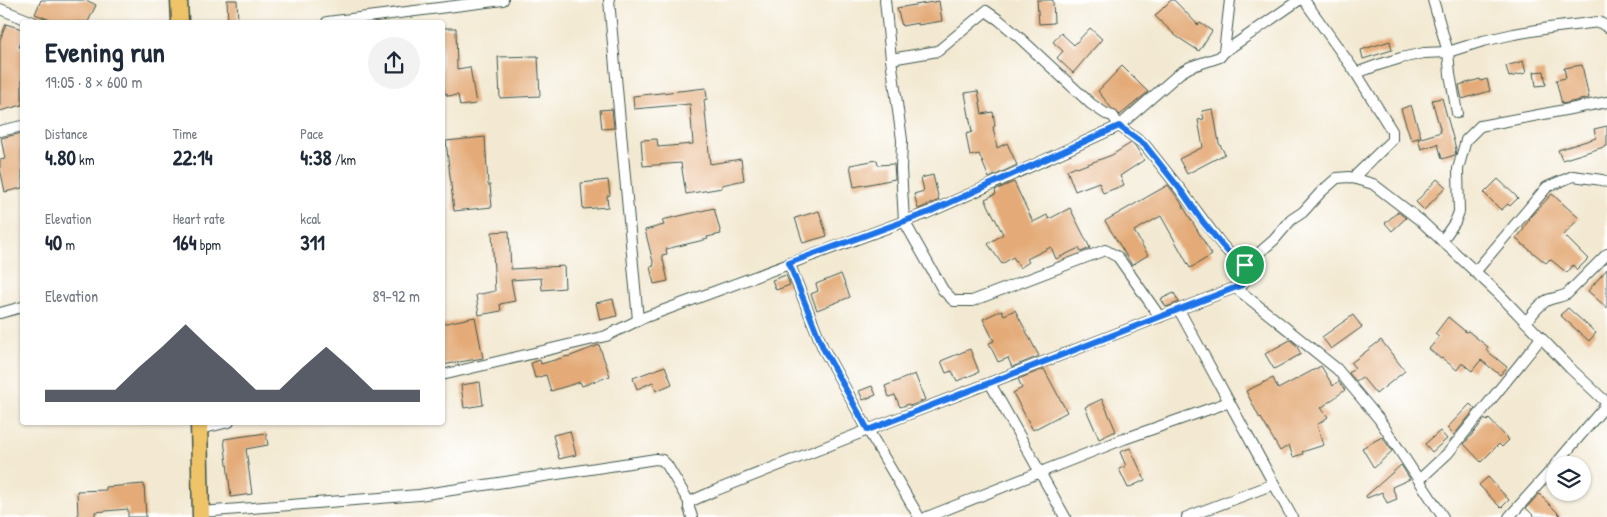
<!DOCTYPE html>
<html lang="en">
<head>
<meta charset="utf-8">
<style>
	body { margin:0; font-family:"Patrick Hand",sans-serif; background:#f2f2f3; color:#1f2937; height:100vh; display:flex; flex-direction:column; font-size:19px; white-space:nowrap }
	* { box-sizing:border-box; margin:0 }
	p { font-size:16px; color:#747a83 }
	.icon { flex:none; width:28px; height:28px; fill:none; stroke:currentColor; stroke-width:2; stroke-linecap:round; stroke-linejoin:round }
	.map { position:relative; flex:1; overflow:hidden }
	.panel { position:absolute; left:20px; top:20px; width:425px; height:405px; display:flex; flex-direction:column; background:#fff; border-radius:5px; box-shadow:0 1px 4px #0004 }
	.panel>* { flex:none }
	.controls { position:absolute; left:1546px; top:456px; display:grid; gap:10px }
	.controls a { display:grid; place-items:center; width:45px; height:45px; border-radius:50%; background:#fff; box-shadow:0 1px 4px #0004; font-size:25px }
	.pin { position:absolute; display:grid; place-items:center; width:42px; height:42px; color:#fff; margin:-21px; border:2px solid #fff; border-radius:50%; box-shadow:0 1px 5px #0007 }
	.round { display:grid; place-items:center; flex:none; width:52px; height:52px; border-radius:26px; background:#f2f2f3 }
	.headline { display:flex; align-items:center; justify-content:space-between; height:85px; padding:0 25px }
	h1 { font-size:28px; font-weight:800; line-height:38px }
	.figures { display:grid; grid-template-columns:repeat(3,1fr); gap:8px; height:85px; padding:5px 25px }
	.figures div { display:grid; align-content:center }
	.figures b { font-size:21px; font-weight:800 }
	.figures small { font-size:14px; font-weight:400 }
	.figures p { font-size:14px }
	.chart { height:140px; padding:10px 25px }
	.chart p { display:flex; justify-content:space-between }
	.chart svg { width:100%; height:90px; margin-top:5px; fill:#111827; opacity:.7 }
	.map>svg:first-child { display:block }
	.building { fill:#e4ab78 }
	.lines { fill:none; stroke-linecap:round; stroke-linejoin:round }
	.minor-casing { stroke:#3f574c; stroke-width:12 }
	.primary-casing { stroke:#3f574c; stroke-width:19 }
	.minor { stroke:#fff; stroke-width:10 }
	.primary { stroke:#efc469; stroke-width:16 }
	.route-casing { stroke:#fff; stroke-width:10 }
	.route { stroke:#1a73e8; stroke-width:6 }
</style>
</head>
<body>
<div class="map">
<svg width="1607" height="517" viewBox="0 0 1607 517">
	<rect width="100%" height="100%" fill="#fff"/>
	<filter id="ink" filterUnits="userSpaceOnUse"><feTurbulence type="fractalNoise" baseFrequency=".02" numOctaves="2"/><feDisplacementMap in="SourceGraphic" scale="10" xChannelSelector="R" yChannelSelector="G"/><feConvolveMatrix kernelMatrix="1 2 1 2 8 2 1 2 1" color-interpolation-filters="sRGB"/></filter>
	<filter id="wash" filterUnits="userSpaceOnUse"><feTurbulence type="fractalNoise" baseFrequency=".0096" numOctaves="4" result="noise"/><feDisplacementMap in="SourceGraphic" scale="20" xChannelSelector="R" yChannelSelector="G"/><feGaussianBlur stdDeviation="1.12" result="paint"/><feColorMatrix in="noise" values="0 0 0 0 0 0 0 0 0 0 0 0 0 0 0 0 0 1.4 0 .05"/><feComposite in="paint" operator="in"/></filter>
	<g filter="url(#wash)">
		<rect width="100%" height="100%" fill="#f3e9d2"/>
		<g id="blocks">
			<!-- building -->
			<g class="building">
				<polygon points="41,0 86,0 96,5 88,22 55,22 35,14"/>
				<polygon points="227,0 237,0 238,22 228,22"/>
				<polygon points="1037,0 1053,0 1054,23 1039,24"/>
				<polygon points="1171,0 1174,0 1198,25 1200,23 1212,31 1199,51 1176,36 1155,16"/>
				<polygon points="939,1 942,21 918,25 918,23 902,26 897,8"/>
				<polygon points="6,24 22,29 22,38 19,47 22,48 22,105 0,111 0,40"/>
				<polygon points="442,28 456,28 457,69 470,67 476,104 460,106 458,95 447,96 447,93 445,94 442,80"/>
				<polygon points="1090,28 1102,39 1073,73 1057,58 1063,51 1053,42 1061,33 1074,45"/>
				<polygon points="1390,41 1392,50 1363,59 1361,50"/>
				<polygon points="538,56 540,96 500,98 498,57"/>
				<polygon points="1523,61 1526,73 1509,77 1506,66"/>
				<polygon points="1582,65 1589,98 1562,104 1556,80 1566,78 1564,68"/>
				<polygon points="1122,66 1148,92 1120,115 1112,109 1098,91"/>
				<polygon points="1544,71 1546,85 1536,86 1534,72"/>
				<polygon points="1480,79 1481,81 1487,79 1490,91 1462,99 1459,85"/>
				<polygon points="706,88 707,99 704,100 710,164 741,159 744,180 722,185 722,188 686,194 681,163 643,166 641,140 657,139 658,147 693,144 690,104 634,109 633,96"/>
				<polygon points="978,91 982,114 993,112 995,126 993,127 997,148 1007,143 1017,165 989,178 979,154 970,156 966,134 972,132 965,93"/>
				<polygon points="1442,98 1456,149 1455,155 1442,159 1438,144 1421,149 1418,139 1441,132 1432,100"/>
				<polygon points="1411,105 1421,137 1411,140 1401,109"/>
				<polygon points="612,109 614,128 602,129 600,110"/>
				<polygon points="1213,109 1219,143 1225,154 1187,174 1179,159 1203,147 1198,120 1204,119 1202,111"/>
				<polygon points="1607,126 1607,146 1562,160 1558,150 1596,138 1594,129"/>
				<polygon points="22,133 22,188 5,192 0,168 0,160 5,159 1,138"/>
				<polygon points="485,137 488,185 490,185 492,207 454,211 446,141"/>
				<polygon points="1131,143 1136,147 1144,160 1120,176 1124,185 1103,193 1099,182 1075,191 1067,170 1076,166 1077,168 1112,155"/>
				<polygon points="877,160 878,165 894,164 895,179 854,187 850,165"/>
				<polygon points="933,175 939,200 918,209 914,194 924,191 921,178"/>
				<polygon points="1437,179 1446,187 1424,210 1416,202"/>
				<polygon points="1498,179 1518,198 1510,206 1508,204 1501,210 1484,193"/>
				<polygon points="608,180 610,195 607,196 608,207 583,209 581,183"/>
				<polygon points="1014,182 1033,222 1047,215 1049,219 1070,208 1090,248 1081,252 1079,248 1056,259 1051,247 1027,259 1029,262 1020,268 1013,257 1002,264 988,244 1003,234 985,199 996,194 995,190"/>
				<polygon points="1168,185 1180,201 1212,255 1190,268 1161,216 1134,231 1148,255 1132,265 1105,221"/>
				<polygon points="1552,194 1579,218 1564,235 1588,259 1577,270 1573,265 1567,273 1550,259 1546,263 1516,239 1524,229 1523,228 1530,219 1529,218"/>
				<polygon points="714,208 721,234 707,237 708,239 666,249 667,254 662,255 668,281 654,284 650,267 654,266 645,230 664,225 662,220"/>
				<polygon points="819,211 827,236 803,243 795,218"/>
				<polygon points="1398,212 1406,218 1392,231 1385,223"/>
				<polygon points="509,231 511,269 564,266 565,288 542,290 541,278 511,280 515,301 500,304 501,311 479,315 476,295 495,291 492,232"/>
				<polygon points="1607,269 1607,308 1588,291"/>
				<polygon points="841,274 850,297 817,310 811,294 818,291 816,284"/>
				<polygon points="786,275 790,285 776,290 772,280"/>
				<polygon points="1174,293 1179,302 1166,307 1161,299"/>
				<polygon points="613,299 617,316 600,320 596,303"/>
				<polygon points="1568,308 1596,333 1589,341 1560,315"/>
				<polygon points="1002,310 1004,315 1015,310 1039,356 1012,367 1008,358 998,362 989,343 994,341 983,319"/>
				<polygon points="1353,315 1362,327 1331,349 1322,337"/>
				<polygon points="475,317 483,358 442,365 442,324"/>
				<polygon points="1448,317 1466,332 1468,331 1488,347 1486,350 1507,367 1500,375 1481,360 1472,371 1462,363 1457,370 1442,358 1441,359 1429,349 1439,337 1435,334"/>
				<polygon points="1290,340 1296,345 1301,354 1274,369 1265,354"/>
				<polygon points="1381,340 1405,371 1376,394 1362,377 1356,381 1349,373 1355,368 1351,363"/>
				<polygon points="599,345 610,376 582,386 580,382 551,391 546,375 535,378 531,363 540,360 541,364 568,356 568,357"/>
				<polygon points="970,349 979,372 957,381 952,371 946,373 941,361"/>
				<polygon points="665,366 672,384 656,391 653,382 637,389 633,378"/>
				<polygon points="1321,366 1333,386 1338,381 1345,390 1321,408 1328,417 1317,425 1324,445 1302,452 1303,454 1293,457 1289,445 1280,451 1261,418 1260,419 1246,391 1273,378 1278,389"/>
				<polygon points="1044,369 1067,412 1033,430 1013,393 1022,388 1018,379"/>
				<polygon points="915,374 925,400 910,406 909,404 900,407 895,395 889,397 885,386"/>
				<polygon points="480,382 483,405 464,408 461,385"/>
				<polygon points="872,386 876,395 863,400 859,391"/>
				<polygon points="1102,399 1116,431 1099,439 1085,407"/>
				<polygon points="1470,404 1475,409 1454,435 1447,428"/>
				<polygon points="1485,419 1487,421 1489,419 1509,440 1502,447 1499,444 1481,462 1464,444"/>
				<polygon points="570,431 576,455 559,459 553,435"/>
				<polygon points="1440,431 1447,439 1432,452 1425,444"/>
				<polygon points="266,433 268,445 246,449 252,494 231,497 224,439"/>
				<polygon points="1382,437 1392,451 1374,468 1362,448"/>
				<polygon points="1130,448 1145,480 1128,488 1119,469 1126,466 1120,452"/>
				<polygon points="1401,465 1410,479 1392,487 1397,499 1387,503 1382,492 1367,498 1366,496"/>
				<polygon points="1488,477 1509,500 1501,508 1479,485"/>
				<polygon points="144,484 146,517 128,517 128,509 95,512 95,517 78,517 77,491 106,490 106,487"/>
				<polygon points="1539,494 1562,517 1535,517 1526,508"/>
			</g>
		</g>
	</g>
	<g filter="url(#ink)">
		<use href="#blocks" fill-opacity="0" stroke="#3f574c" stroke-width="1"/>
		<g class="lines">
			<defs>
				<g id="minor">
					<polyline points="609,0 638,320"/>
					<polyline points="885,0 891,59 902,140 901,169 904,221 943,290 954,301 972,301 1105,250 1118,257 1160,317"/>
					<polyline points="1304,0 1356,73 1392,131 1392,140 1353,178"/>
					<polyline points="1433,0 1448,52 1450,74 1457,113"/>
					<polyline points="0,9 33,22"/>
					<polyline points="327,22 503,0"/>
					<polyline points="1224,52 1299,0"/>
					<polyline points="891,59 938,51 986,11 999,20 1020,38 1091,104 1106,114 1113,116 1119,126 1145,145 1183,193 1222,245 1232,256 1245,265"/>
					<polyline points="1356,73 1378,65 1401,58 1424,53 1448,52 1483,41 1514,34 1549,28 1599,22 1607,27"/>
					<polyline points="0,131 22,126"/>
					<polyline points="1442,241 1455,222 1459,212 1458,169 1466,140 1480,126 1607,102"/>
					<polyline points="789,263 823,348 868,430 919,517"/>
					<polyline points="1475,272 1547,187 1573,176 1602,180 1607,182"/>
					<polyline points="1236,288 1337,369 1379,419 1443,517"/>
					<polyline points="1179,310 1292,517"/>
					<polyline points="0,313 22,307"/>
					<path d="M1526,322C1532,315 1541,301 1551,299C1557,297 1561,297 1567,294L1607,254"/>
					<polyline points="442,375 606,336 643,318 927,213 979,190 1119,126 1180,73 1190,67 1220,57 1224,52 1230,0"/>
					<polyline points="990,383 1065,517"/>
					<polyline points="200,429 229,422"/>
					<polyline points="1555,465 1607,404"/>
					<polyline points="1419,480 1448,453 1541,338"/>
					<polyline points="201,512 419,495 656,459 662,460 667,465 689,502"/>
					<path d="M692,517L689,508V502L714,491L878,426L1242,285C1247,279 1247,272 1245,265L1274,240L1291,220L1303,212L1321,192L1337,178L1349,177L1373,184L1421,221L1498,293L1570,368L1607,403"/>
					<polyline points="927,517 1124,439 1229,402"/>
					<polyline points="1187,517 1274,484"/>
					<polyline points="1509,517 1555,466"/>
				</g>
				<g id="primary">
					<polyline points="179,0 180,22"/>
					<polyline points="199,422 201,517"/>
				</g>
			</defs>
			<!-- minor casing -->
			<use href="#minor" class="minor-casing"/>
			<!-- primary casing -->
			<use href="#primary" class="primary-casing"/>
			<!-- minor -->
			<use href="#minor" class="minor"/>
			<!-- primary -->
			<use href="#primary" class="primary"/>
		</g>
	</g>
	<g class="lines" filter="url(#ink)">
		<defs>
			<path id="route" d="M1119,126L1145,145L1183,193L1203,222L1222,245L1232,256L1245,265C1247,272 1247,279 1242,285L868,430L823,348L789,263L927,213Z"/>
		</defs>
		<!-- route casing -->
		<use href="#route" class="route-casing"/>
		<!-- route -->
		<use href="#route" class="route"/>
	</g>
</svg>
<div class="controls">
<a><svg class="icon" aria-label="layers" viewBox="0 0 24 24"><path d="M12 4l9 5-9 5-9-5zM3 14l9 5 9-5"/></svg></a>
</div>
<div class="pin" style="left:1245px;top:265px;background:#1e9e55"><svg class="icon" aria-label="arrive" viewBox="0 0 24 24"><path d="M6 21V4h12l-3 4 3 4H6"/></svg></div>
<section class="panel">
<div class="headline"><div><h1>Evening run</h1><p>19:05 · 8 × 600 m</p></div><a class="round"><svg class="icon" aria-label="share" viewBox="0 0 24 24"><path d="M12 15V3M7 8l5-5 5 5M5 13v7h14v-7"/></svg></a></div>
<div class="figures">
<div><p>Distance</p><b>4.80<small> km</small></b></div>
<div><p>Time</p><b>22:14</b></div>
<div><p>Pace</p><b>4:38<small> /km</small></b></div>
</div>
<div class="figures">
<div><p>Elevation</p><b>40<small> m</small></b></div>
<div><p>Heart rate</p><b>164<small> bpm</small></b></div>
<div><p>kcal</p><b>311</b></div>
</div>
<div class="chart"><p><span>Elevation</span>89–92 m</p>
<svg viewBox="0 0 160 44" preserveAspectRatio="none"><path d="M0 44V38L10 38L20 38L30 38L40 27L50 17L60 6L70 17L80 27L90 38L100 38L110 27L120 17L130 27L140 38L150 38L160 38V44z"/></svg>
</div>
</section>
</div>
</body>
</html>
